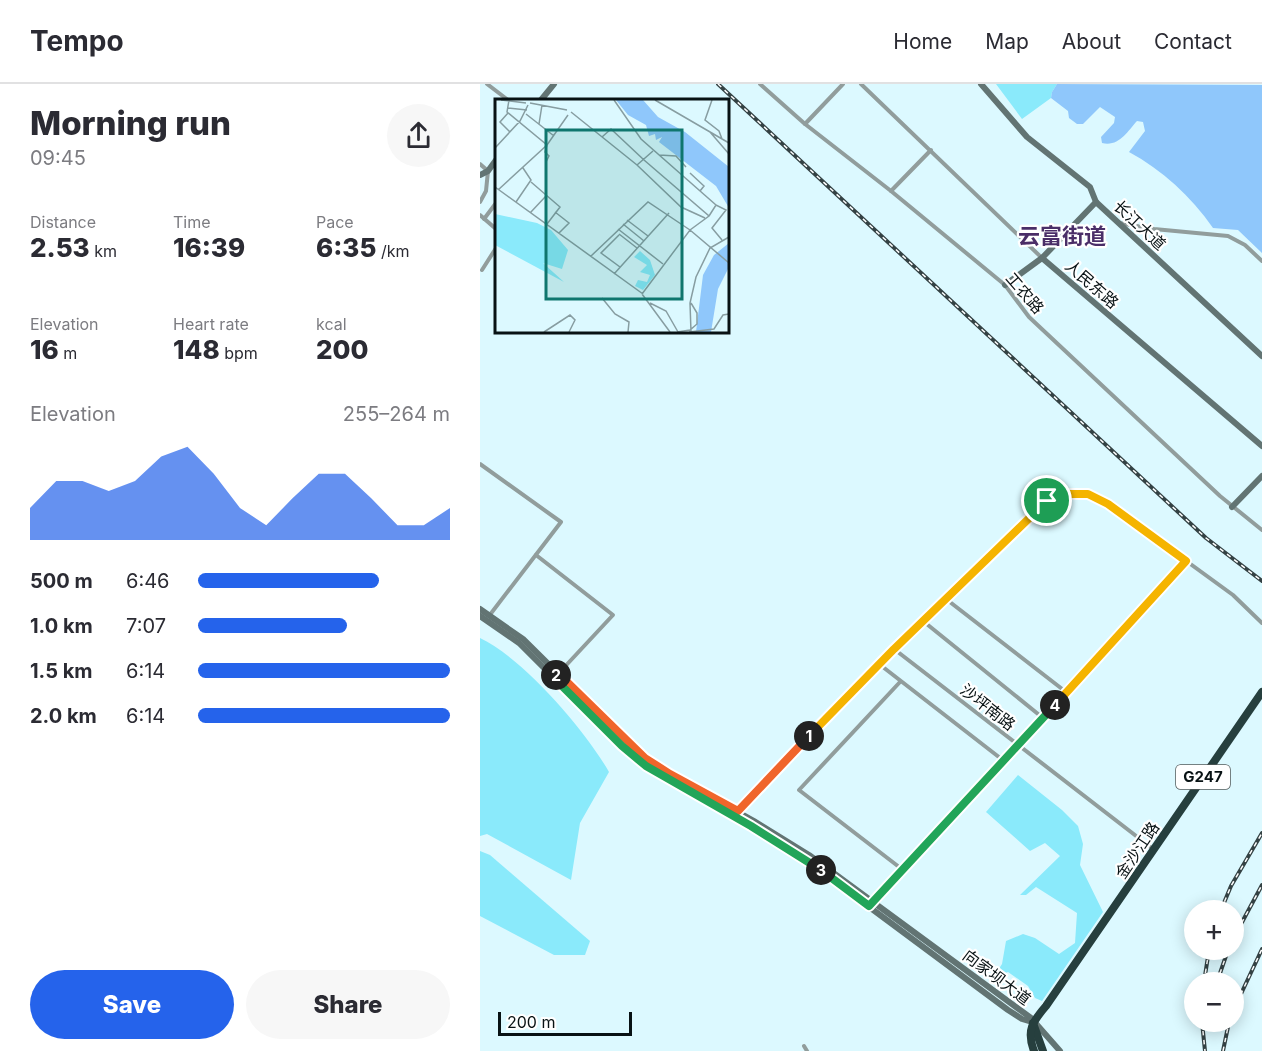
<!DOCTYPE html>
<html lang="en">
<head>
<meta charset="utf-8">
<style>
	body { margin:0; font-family:Inter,"Noto Sans SC",sans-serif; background:#f7f7f7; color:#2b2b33; height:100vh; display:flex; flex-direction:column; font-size:22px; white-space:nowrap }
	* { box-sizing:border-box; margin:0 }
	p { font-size:20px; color:#7c7c81 }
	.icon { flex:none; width:33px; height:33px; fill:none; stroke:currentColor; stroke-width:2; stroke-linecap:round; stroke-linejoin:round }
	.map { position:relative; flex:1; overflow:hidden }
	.side { display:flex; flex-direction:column; background:#fff; width:480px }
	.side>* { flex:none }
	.controls { position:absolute; left:704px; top:816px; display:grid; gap:12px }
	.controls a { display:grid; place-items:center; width:60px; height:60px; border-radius:50%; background:#fff; box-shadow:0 3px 15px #0003; font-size:30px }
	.scale { position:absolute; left:18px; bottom:15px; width:134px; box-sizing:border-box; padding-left:6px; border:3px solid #081214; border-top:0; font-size:16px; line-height:21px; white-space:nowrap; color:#081214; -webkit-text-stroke:4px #fff; paint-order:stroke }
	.pin { position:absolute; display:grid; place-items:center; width:51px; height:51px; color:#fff; margin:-26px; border:3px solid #fff; border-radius:50%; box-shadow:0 2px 6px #0007 }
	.km { position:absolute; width:30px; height:30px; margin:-15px; border-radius:50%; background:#222; color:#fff; font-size:16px; line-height:30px; text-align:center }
	.round { display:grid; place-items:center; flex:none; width:63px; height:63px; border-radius:32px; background:#f7f7f7 }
	.head { display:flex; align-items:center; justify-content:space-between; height:102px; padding:0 30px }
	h1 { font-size:33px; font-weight:800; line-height:45px }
	.figures { display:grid; grid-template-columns:repeat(3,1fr); gap:9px; height:102px; padding:6px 30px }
	.figures div { display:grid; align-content:center }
	.figures b { font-size:26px; font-weight:800 }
	.figures small { font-size:16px; font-weight:400 }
	.figures p { font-size:16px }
	.chart { height:168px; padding:12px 30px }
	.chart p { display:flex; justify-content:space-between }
	.chart svg { width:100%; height:108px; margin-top:6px; fill:#2563eb; opacity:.7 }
	.button { display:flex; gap:12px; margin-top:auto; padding:12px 30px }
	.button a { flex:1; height:69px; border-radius:36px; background:#2563eb; color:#fff; font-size:24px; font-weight:800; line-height:69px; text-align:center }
	.button a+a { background:#f7f7f7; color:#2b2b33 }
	ul { padding:0 30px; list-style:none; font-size:20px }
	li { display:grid; grid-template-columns:96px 72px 1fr; align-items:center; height:45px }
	li i { height:15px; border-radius:8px; background:#2563eb }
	header { display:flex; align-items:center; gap:36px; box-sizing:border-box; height:84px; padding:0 30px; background:#fff; border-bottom:2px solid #e1e1e2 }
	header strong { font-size:28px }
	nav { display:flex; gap:33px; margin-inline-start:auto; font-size:21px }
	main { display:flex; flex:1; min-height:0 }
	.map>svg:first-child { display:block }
	.green { fill:#8aeafb }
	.water { fill:#8fc7fb }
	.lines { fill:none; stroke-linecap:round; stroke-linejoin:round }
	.street { stroke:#919d9c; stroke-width:4 }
	.secondary { stroke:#627473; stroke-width:6 }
	.highway { stroke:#263f3e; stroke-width:8 }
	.rail-casing { stroke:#344244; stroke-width:4 }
	.rail { stroke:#fff; stroke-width:1.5; stroke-dasharray:4.5; stroke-linecap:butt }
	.split-1-casing { stroke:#fff; stroke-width:12 }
	.split-2-casing { stroke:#fff; stroke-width:12 }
	.split-3-casing { stroke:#fff; stroke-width:12 }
	.split-4-casing { stroke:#fff; stroke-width:12 }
	.split-5-casing { stroke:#fff; stroke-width:12 }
	.split-1 { stroke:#f5b400; stroke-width:8 }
	.split-2 { stroke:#f0652b; stroke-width:8 }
	.split-3 { stroke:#22a559; stroke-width:8 }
	.split-4 { stroke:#22a559; stroke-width:8 }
	.split-5 { stroke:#f5b400; stroke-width:8 }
	.labels { text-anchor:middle; stroke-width:4.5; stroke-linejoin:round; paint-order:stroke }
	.shield { fill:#fff; stroke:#52595a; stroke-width:1.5 }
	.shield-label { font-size:15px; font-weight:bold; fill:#081214 }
	.street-label { font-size:16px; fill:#081214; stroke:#fff }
	.district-label { font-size:22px; font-weight:bold; fill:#4a2e68; stroke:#fff }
	.inset-road { fill:none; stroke:#879da1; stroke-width:1.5 }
	.view { fill:#0f766e; fill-opacity:0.15; stroke:#0f766e; stroke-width:3 }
	.inset-edge { fill:none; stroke:#081214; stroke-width:3 }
</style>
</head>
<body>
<header>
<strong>Tempo</strong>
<nav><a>Home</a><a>Map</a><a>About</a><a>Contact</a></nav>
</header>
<main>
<section class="side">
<div class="head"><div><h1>Morning run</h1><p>09:45</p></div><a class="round"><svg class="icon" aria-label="share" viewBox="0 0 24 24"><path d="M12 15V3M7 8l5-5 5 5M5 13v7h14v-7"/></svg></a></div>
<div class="figures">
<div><p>Distance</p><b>2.53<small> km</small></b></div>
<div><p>Time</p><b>16:39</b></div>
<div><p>Pace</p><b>6:35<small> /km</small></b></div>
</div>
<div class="figures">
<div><p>Elevation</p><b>16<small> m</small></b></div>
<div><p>Heart rate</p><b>148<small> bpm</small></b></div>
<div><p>kcal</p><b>200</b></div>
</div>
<div class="chart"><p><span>Elevation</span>255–264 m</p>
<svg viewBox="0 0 160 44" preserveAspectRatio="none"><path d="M0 44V31L10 20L20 20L30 24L40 20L50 10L60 6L70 17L80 31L90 38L100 27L110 17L120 17L130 27L140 38L150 38L160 31V44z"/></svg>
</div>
<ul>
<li><b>500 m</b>6:46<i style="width:72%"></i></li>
<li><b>1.0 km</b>7:07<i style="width:59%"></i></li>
<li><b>1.5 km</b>6:14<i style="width:100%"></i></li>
<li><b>2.0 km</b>6:14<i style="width:100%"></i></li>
</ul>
<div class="button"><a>Save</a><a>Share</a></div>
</section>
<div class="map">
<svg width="782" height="967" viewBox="0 0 782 967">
	<rect width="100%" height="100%" fill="#dcf9ff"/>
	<!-- green -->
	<g class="green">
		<polygon points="516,0 577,0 572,8 571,14 542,35"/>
		<path d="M0,554C44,575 105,646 129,688L100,739L91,796L7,750L0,752Z"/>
		<polygon points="538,691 582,726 598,742 603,760 600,781 623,828 562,917 555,914 548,902 528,888 513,894 522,880 526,857 543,850 555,854 579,870 595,859 597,829 556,803 546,811 540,811 580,772 565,759 550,767 506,728"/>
		<polygon points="0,767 10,771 110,857 105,871 74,871 0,832"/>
	</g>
	<!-- water -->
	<path class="water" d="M577,0L782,1V169L758,146L733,144C711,112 682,86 649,68L665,47L663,38L657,37C647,48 639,63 622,59L621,53L634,39L635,33L620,23L603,40H597L589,34L588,27L571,14L572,8Z"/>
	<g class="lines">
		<!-- street -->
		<g class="street">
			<polyline points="7,0 28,16"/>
			<polyline points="280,0 325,40 411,107 525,201 549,233 740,412 782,446"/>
			<polyline points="381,0 562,174"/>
			<polyline points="325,40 363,0"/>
			<polyline points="0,80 8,87 6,107 0,118"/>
			<polyline points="411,107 451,66"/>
			<polyline points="0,131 16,145"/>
			<polyline points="4,135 16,119"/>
			<polyline points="639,139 674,145 748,152 765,161 782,177"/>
			<polyline points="2,186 16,164"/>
			<polyline points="0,380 81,438 9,532"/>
			<polyline points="56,471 133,531 78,590"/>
			<polyline points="466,515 586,608"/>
			<polyline points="443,537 563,634"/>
			<polyline points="414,565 673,765"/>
			<polyline points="399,580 524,677"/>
			<polyline points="420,598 319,706 423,786"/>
			<path d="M256,729L272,709L414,565L567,417C593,407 603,408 628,420L753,511L782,539"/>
			<polyline points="392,819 706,477"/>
			<polyline points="324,962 327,967"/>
		</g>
		<!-- secondary -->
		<g class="secondary">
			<polyline points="501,0 547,53 610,103 616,118 782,272"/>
			<polyline points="61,16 74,0"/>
			<polyline points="0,91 8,87 16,76"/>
			<polyline points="562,174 782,362"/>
			<polyline points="525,201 562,174 616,118"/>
			<polyline points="752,423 782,392"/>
			<polyline points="0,525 43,555 146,657 170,677 190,690 274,737 329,771 551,934 580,967"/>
			<polyline points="0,532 39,559 142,662 166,682 187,696 256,733 326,776 528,926 542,935 552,938"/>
		</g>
		<!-- highway -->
		<g class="highway">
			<polyline points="553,939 563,967"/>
			<path d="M554,967C546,946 553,937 566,922L782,608"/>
		</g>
		<defs>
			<g id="rail">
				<polyline points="238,0 726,454 782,497"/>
				<polyline points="741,826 751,802 782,749"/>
				<polyline points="753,855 782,801"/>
				<polyline points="724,898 729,866"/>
				<polyline points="737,898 748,866"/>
				<polyline points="753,927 782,865"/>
				<polyline points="722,938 725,967"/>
				<polyline points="743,967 749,938"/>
			</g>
		</defs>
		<!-- rail casing -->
		<use href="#rail" class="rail-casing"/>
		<!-- rail -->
		<use href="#rail" class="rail"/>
	</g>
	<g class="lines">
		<defs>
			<polyline id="split-1" points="329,652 414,565 567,417"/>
			<polyline id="split-2" points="76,591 78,589 165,674 190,690 258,727 329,652"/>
			<polyline id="split-3" points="76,591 74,594 142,662 166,682 271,742 341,786"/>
			<polyline id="split-4" points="341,786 389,822 575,621"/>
			<polyline id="split-5" points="567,417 587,410 608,410 628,420 706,477 575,621"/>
		</defs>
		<!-- split-1 casing -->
		<use href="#split-1" class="split-1-casing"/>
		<!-- split-2 casing -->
		<use href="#split-2" class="split-2-casing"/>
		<!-- split-3 casing -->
		<use href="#split-3" class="split-3-casing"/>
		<!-- split-4 casing -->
		<use href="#split-4" class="split-4-casing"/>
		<!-- split-5 casing -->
		<use href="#split-5" class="split-5-casing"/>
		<!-- split-1 -->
		<use href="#split-1" class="split-1"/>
		<!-- split-2 -->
		<use href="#split-2" class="split-2"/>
		<!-- split-3 -->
		<use href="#split-3" class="split-3"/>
		<!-- split-4 -->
		<use href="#split-4" class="split-4"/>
		<!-- split-5 -->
		<use href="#split-5" class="split-5"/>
	</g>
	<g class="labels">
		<!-- shield labels -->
		<rect class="shield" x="696" y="681" width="54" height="24" rx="4.5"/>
		<g class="shield-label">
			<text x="723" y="698">G247</text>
		</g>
		<!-- street labels -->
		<g class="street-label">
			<text transform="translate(660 141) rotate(43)" y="6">长江大道</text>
			<text transform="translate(612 200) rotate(41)" y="6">人民东路</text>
			<text transform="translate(545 209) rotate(49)" y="6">工农路</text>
			<text transform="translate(508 623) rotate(38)" y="6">沙坪南路</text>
			<text transform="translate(657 766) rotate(-56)" y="6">金沙江路</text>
			<text transform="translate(517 893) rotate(37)" y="6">向家坝大道</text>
		</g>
		<!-- district labels -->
		<g class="district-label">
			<text x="582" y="160">云富街道</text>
		</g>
	</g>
	<!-- overview -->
	<g transform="translate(15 15)">
		<rect width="234" height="234" fill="#dcf9ff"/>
		<path d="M0,115L42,124L56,131L73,151L67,170L48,164L69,183L0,146ZM145,152L155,161L160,176L148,191L140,187L143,181L152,183L155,176L145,173L152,166L139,158Z" fill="#8aeafb"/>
		<path d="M121,1H148L163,18L190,33L234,68V109L221,87L164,43L167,38L161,41L160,35L154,37L151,26L133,16ZM234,144V168L223,190L216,233H201L208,176L219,156Z" fill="#8fc7fb"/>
		<path class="inset-road" d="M6,1L31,4M14,1L12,13L52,46L50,53L54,57L51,63M119,1L146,40L221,106M160,1L234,44M217,1L210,21L224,32L227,40M35,4L72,11M13,9L32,11M76,13L142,66L186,108L210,119M13,14L5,23L15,33M31,15L59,37M44,25L47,6M215,33L234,55M107,38L116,30L149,61M0,49L25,22L33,6M164,56L181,57L191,68M149,61L214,117L195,131M142,66L158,52M195,74L209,87L205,92M36,83L65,108L52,125M0,88L148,195M3,91L52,46L73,16M21,103L36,81L28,69M60,113L74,124L64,134M35,114L51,97M214,117L221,106L231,111L217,129L227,141M132,121L153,137M128,125L149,142M123,130L168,165M124,135L142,149M124,136L106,154L125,168M96,157L153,103L195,131M119,175L174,114M147,195L195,131L234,164M147,195L175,233M107,199L120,215L134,223L133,233M155,204L171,212L183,233M49,233L75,216L80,221L74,233M182,233L195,231L202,225V214L196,204M194,233L219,230L228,216L234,215M196,233L195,204L201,178L215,149L234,138"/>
		<path class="view" d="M51,31H187V200H51Z"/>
		<rect width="234" height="234" class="inset-edge"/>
	</g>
</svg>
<div class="controls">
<a>+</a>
<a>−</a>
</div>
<div class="scale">200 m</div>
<div class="pin" style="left:567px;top:417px;background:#1e9e55"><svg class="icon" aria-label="arrive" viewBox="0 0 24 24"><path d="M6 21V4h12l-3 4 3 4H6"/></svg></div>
<b class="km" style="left:329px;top:652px">1</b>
<b class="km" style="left:76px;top:591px">2</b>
<b class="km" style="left:341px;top:786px">3</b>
<b class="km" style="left:575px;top:621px">4</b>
</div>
</main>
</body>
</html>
